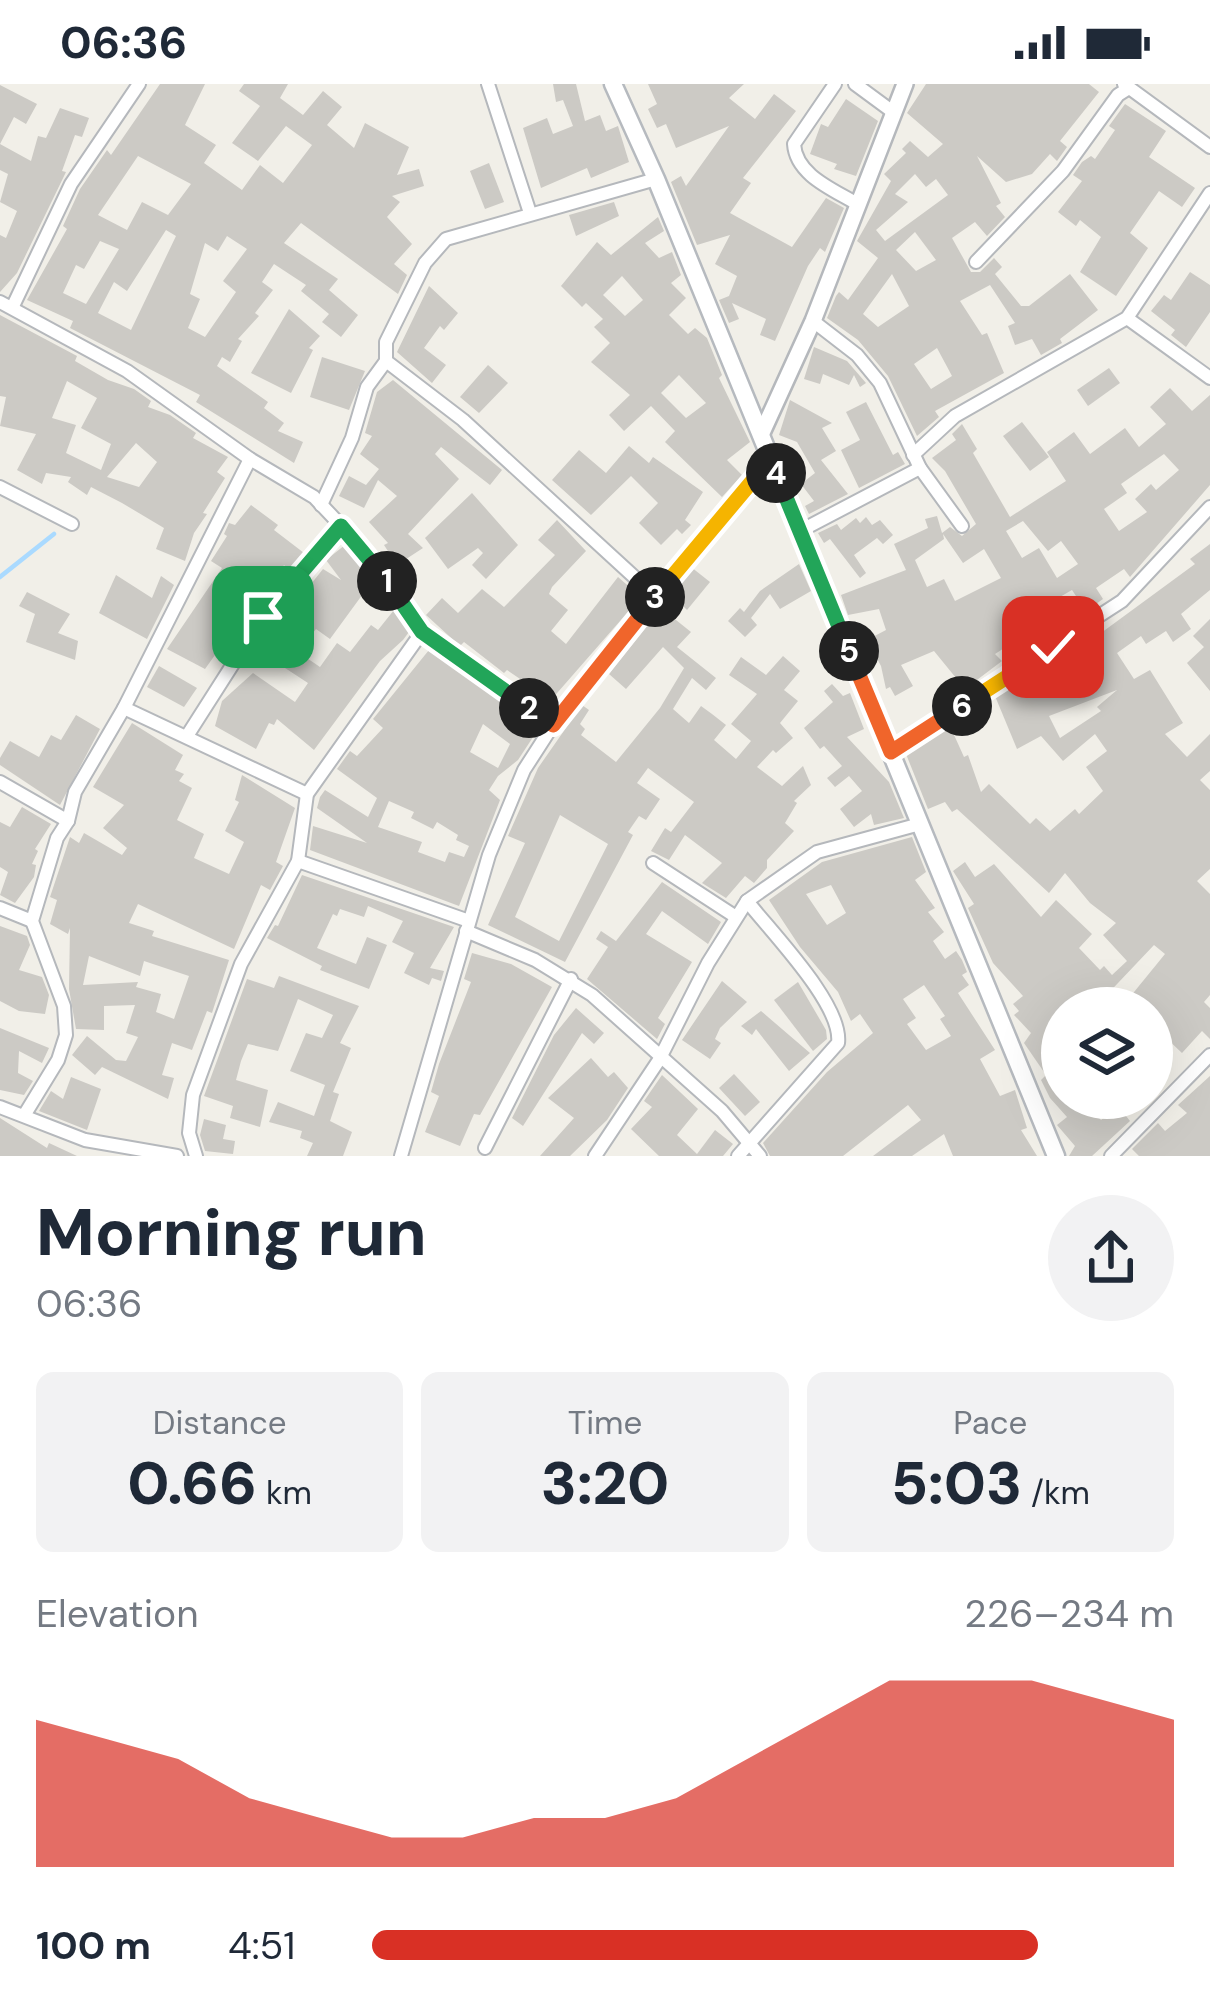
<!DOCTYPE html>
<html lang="en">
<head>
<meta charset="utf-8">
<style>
	body { margin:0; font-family:"DM Sans",sans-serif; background:#f2f2f3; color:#1f2937; height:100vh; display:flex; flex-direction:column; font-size:45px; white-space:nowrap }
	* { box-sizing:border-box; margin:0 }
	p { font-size:39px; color:#747a83 }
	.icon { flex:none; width:66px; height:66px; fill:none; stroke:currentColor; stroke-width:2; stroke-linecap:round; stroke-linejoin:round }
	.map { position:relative; height:1072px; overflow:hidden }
	.side { display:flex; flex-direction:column; background:#fff; flex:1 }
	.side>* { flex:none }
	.buttons { position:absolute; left:1041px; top:903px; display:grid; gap:24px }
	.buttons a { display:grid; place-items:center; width:132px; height:132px; border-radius:50%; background:#fff; box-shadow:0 12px 48px #0002; font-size:60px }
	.pin { position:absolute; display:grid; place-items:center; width:102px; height:102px; color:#fff; margin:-51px; border-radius:24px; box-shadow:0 6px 18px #0006 }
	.km { position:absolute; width:60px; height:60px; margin:-30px; border-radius:50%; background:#222; color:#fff; font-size:33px; line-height:60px; text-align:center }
	.round { display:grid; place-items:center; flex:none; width:126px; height:126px; border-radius:63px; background:#f2f2f3 }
	.headline { display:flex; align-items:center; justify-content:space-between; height:204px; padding:0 36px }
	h1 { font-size:66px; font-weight:800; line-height:90px }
	.figures { display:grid; grid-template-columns:repeat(3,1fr); gap:18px; height:204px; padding:12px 36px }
	.figures div { display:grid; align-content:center; border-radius:18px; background:#f2f2f3; text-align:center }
	.figures b { font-size:60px; font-weight:800 }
	.figures small { font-size:33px; font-weight:400 }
	.figures p { font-size:33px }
	.chart { height:336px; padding:24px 36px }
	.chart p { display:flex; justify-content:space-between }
	.chart svg { width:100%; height:216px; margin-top:12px; fill:#d93025; opacity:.7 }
	ul { padding:0 36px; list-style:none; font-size:39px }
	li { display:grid; grid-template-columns:192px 144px 1fr; align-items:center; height:90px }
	li i { height:30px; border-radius:15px; background:#d93025 }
	.status { display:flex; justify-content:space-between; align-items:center; height:84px; padding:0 60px; background:#fff; direction:ltr }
	.status svg { height:33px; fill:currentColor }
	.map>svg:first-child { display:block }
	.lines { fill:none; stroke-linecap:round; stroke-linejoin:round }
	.stream { stroke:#aadaff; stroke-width:4.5 }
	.building { fill:#cccac5; fill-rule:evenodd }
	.minor-casing { stroke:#b5b8bc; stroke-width:16 }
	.tertiary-casing { stroke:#b5b8bc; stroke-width:20 }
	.secondary-casing { stroke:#b6babf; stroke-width:21 }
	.minor { stroke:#fff; stroke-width:12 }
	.tertiary { stroke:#fff; stroke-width:15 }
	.secondary { stroke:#fff; stroke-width:16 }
	.split-1-casing { stroke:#fff; stroke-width:24 }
	.split-2-casing { stroke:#fff; stroke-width:24 }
	.split-3-casing { stroke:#fff; stroke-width:24 }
	.split-4-casing { stroke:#fff; stroke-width:24 }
	.split-5-casing { stroke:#fff; stroke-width:24 }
	.split-6-casing { stroke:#fff; stroke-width:24 }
	.split-7-casing { stroke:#fff; stroke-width:24 }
	.split-1 { stroke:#22a559; stroke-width:15 }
	.split-2 { stroke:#22a559; stroke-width:15 }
	.split-3 { stroke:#f0652b; stroke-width:15 }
	.split-4 { stroke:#f5b400; stroke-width:15 }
	.split-5 { stroke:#22a559; stroke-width:15 }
	.split-6 { stroke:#f0652b; stroke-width:15 }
	.split-7 { stroke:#f5b400; stroke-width:15 }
</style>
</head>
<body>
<div class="status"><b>06:36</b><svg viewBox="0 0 49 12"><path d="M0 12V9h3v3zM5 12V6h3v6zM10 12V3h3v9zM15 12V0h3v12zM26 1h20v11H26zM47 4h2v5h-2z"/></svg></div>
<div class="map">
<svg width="1210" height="1072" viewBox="0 0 1210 1072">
	<rect width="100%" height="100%" fill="#f1efe8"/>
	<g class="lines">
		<!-- stream -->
		<polyline class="stream" points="0,493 54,450"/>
	</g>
	<!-- building -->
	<g class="building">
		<path d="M160,0H205L185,41L216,61L204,79L242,106L260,81L283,99L312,61L286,42L258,77L232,59L260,22L239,7L244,0H288L280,14L303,31L323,7L342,23L327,41L354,64L365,39L409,63L397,91L419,85L424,102L392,112L400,118L387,133L412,160L394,180L407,191L398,210L301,139L284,159L338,195L329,206L358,231L341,253L322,238L329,230L301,207L306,201L274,180L262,198L273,206L255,229L259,232L238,255L242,257L230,278L222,273L217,282L268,318L264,324L284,339L278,347L303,358L294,379L196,318L200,311L70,244L73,237L27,216L67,145L63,142L80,105L107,66L111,71ZM138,72L191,100L168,131L142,118L127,146L98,131ZM166,146L176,152L131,246L98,229L114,198L127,207ZM227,152L247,165L223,197L236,208L205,253L188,244L200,215L190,210L205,159L218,167ZM100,157L119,165L86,220L63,209L76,181L84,185Z"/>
		<polygon points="553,0 576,0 585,37 600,31 606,47 618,42 629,78 591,94 587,84 541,104 523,44 547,34 553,50 573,42 563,16 556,18"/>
		<polygon points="648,0 744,0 729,14 755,35 774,10 796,27 743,94 751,99 730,129 792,163 826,114 844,124 825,168 820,164 808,182 775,257 760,251 766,235 732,219 739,235 729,239 719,216 729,212 737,192 715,180 730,151 697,161 671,98 681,92 686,102 729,42 676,64 666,40 657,44 648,25 657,20"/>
		<path d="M926,0H1089L1099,8L1060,57L1067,63L1057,77L1050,70L1032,90L1006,98L977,72L1001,119L996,122L1005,133L987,152L975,138L952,154L971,188H980L994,174L1002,183L995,190L1021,222H1029L1070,190L1098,226L1060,255L1062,259L1041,271L1032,255L1015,261L1008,242L1015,239L990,201L960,217L982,251L987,249L1004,289L935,327L939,333L917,352L888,292L858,256L827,234L836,212L839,208L848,216L878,174L857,157L891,97L884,90L906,69L902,65L910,57L928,73L943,60L907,29ZM915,90L926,103L936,95L948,111L885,157L876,146L908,118L895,110ZM915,148L936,176L916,187L896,166ZM892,190L909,222L878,243L863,230ZM937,264L952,292L931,305L914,280Z"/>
		<polygon points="0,1 37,20 26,40 14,33 0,60"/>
		<polygon points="846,15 878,37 856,92 834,85 837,80 810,70 821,40 828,43"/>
		<polygon points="1125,20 1166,47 1149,73 1195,104 1182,123 1159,107 1130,149 1148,164 1116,212 1080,188 1101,153 1080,136 1076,142 1058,128 1082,97 1073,91 1082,78 1091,72 1095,75 1115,46 1109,42"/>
		<polygon points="60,24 89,34 82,53 75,51 62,87 66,88 17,189 0,208 0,151 6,154 17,127 0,118 8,90 0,86 0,60 31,77 38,52 46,54"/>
		<polygon points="489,79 504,118 485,125 470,87"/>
		<polygon points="614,118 619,132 576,152 569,131"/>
		<path d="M658,133L664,147L645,159L659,174L672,168L681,191L671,199L686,214L669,231L688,250L695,244L707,254L722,291L719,294L750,358L727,376L742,391L722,413L665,358L675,347L651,322L624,347L609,331L630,311L591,278L610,259L594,243L603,235L586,219L582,223L561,202L597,158L611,171ZM622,192L643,216L625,232L603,211ZM679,291L706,319L686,334L661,309Z"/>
		<polygon points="1190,188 1210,201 1210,228 1186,263 1171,251 1175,246 1151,227 1164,211 1171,216"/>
		<polygon points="429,202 458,229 444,246 440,242 424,264 446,281 432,299 397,268"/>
		<polygon points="289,225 320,252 309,264 313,266 291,309 251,289"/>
		<path d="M0,231L77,272L75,277L108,296L134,305L151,317L148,323L170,331L196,349L193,354L228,373L217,388L225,394L203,429L207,430L194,449L185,477L156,465L164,444L122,419L91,403L87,411L68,398L71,393L46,389L42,400L17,386L36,350L0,342L6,313L0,312ZM67,297L97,314L81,344L111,360L101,386L66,369L76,341L52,334ZM136,359L157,378L139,403L107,393Z"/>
		<polygon points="814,263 847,277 866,299 860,303 854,291 849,301 823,290 820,300 804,295"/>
		<polygon points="322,273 365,287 349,326 310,313"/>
		<polygon points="488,281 508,299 479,329 460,313"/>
		<polygon points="1109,284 1120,299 1088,322 1077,306"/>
		<polygon points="393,296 502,386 490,401 441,363 435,370 459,395 408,450 423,464 397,481 384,461 388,459 369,438 397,412 378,396 364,424 339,412 349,392 366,401 379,385 360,370 372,352 365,349 377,308"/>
		<path d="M1170,304L1192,327L1210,311V401L1130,493L1124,485L1096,504L1103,515L1086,527L1072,506L1039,525L1055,547L1037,560L1029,548L995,570L1002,577L965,605L934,567L901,581L913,602L895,612L890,603L886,605L881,582L867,556L886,546L879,525L848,531L841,511L906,486L894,460L928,444L925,435L937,432L942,449L950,443L962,452L976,440L945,387L932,374L956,356L952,350L962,340L977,365L973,369L1010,433L1066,397L1047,368L1074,348L1090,370L1125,344L1139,363L1166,340L1150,323ZM1164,370L1179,386L1156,406L1151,400L1135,415L1147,428L1119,447L1104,425L1127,409L1121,400ZM1023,437L1048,467L1061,457L1078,480L1057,494L1039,464L1022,474L1006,447ZM943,450L963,479L984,465L1001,494L955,517L944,495L927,503L915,476L944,455Z"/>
		<polygon points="790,316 832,339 822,344 836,367 821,376 848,410 809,430 805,422 814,417 801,400 815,389 797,358 779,351"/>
		<polygon points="866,318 893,371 898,368 905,380 859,404 841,366 860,356 846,328"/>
		<polygon points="1022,338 1049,373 1030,387 1003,352"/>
		<polygon points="629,362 649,379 653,373 703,408 685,436 691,441 682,450 677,445 661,461 639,439 658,419 631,392 591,431 552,396 579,366 606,389"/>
		<polygon points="472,409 518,461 486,495 472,481 483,469 478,464 448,485 425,454"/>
		<polygon points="251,421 278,441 274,446 304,469 289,486 284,481 268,508 262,505 205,585 167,565 222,484 211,477 227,452 224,450 229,439 235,441"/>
		<polygon points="866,433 872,441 880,436 893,451 883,460 877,454 854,471 866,489 860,494 830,455 824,459 818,449 837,440 841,446 856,434 860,439"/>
		<polygon points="557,436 586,467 552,503 549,510 568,526 551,547 566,560 618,493 641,513 551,616 507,586 504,589 464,558 460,562 426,531 442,514 458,529 482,505 504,523 555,471 538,456"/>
		<path d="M1210,460V506L1181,530L1191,545L1173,558L1166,547L1146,560L1141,552L1117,569L1134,595L1150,586L1183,639L1165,650L1187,673L1210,650V687L1200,696L1210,706V785L1197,797L1210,810V911L1204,918L1210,924V955L1202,947L1182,969L1163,951L1152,964V924H1121L1165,870L1154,861L1100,918L1107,924H1062V1014H1082L1101,1036L1118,1022L1130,1037L1092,1072H1069L1075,1062L1057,1041L1067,1033L1050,1014L1041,996L1046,991L1024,959L1031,949L1014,931L1019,927L1013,920L1023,912L993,879L968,824L974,820L953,787L965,778L975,793L994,780L1041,833L1056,816L1092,850L1079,864L1100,886L1104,882L1112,891L1127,877L1103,851L1116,839L1090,819L1065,789L1049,809L957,725L952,728L945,718L928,725L906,670L950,642L964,673L968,671L981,708L989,700L1030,740L1036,734L1050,747L1075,725L1079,730L1103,707L1086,683L1107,667L1095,650L1063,677L1041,652L1017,665L995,612L1088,563L1086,560L1195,480L1190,475ZM1117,606L1097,623L1101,627L1060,654L1049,632Z"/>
		<polygon points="345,461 376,501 368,503 330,555 316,545 298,568 320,583 337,559 350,568 371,541 378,546 394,526 409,548 403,556 380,577 314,666 277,635 274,641 269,639 256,665 215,642 222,617 253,589 295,618 308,599 262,569 279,540 323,485 341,496 326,476"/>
		<polygon points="799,480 811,507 780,525 770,510 751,534 757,541 745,553 728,537 740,524 744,528 760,507"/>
		<polygon points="691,483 710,498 687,526 670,509"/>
		<polygon points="116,491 152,514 161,492 174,501 147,555 99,529"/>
		<polygon points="27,508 70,530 58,549 78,557 75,576 26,558 35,530 19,522"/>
		<path d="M661,524L691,548L677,563L716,594L706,606L692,594L673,625L689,639L701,622L712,630L726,641L714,656L736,675L751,657L731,640L757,610L729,591L741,573L766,591L783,572L800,587L784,606L798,617L780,639L793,654L776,669L773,666L757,683L782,702L803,682L811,701L794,717L797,719L785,739L794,747L767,776V784L754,799L745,792L726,814L702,799L722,779L685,751L669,776L651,767L665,744L671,748L694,718L648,684L637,699L660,715L646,736L639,732L628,748L633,751L565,878L488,841L525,759L508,752L538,684L582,621L589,626L580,640L585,645L581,651L616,678L660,624L684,584L663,563L626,605L609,590ZM560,731L608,760L559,857L515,833Z"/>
		<polygon points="1210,535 1210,607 1187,579 1204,563 1193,552"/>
		<path d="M429,566L539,644L518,676L498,692L489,706L500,716L459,822L310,766L313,742L367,759L317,724L320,713L325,706L368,733L377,714L337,685L350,667L357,672L383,644L373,635ZM483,640L510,660L498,684L470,668ZM389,717L414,728L411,734L433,745L437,738L458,751L456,756L469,762L464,773L449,768L445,778L418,768L422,758L378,743Z"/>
		<polygon points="159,582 197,604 184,623 147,603"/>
		<polygon points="832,600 843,612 850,609 864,645 847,653 889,698 904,734 874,741 871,730 854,743 840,725 862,707 849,692 835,703 827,694 842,682 824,662 820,665 804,644 833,618 824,607"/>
		<polygon points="76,631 100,645 60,721 0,681 0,674 10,657 39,673 51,651 61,656"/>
		<path d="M132,639L183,671L175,686L184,690L179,697L192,704L177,736L204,750L194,774L229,790L244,758L225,747L239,718L235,716L242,691L295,724L276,778L283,782L270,806L261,801L234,865L138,820L129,839L154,847L152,852L229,876L212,929L207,927L192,966L172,959L162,991L174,994L168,1015L102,983L95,991L72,971L87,952L116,976L126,977L138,953L126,949L135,921L104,922V946L76,945L69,905L70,844L68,850L50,840L57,816L50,813L70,753L79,759L84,749L122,771L127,764L103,744L124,721L93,703ZM89,872L140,892L144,877L189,892L174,935L156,928L161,910L136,903L138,898L83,901Z"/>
		<polygon points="22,723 51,740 35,765 38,767 32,780 36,781 34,793 15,819 0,811 8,788 0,783 0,738 10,743"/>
		<path d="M912,753L926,788L915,796L935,824L928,828L944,848L933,857L945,875L956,867L962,876L967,888L962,891L969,901L958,909L995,966L980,975L1000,1012L1015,1006L1027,1044L1021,1046L1037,1072H953L944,1050L912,1072H873L921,1036L908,1021L843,1072H770L763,1059L827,988L873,949L860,930L851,937L838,908L800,863L769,816L822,778ZM831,801L846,829L827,841L806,810ZM924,901L945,932L940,935L951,952L926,966L907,940L916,934L903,915Z"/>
		<polygon points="302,791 454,843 430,884 444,887 441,897 432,894 429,901 404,889 414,869 392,858 403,837 368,822 364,833 340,825 337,832 333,830 317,864 356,880 367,853 387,861 369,905 320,886 322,882 267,854 275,841 278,842"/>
		<polygon points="662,798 721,838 708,860 662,827 646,850 692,878 658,934 665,940 657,955 587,895 608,863 596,855 601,847 616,857"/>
		<polygon points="0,842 27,852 30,861 19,886 42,893 49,911 45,930 19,927 0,917"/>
		<polygon points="472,869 511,880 552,903 480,1031 474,1030 460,1062 425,1048 439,1012 431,1008 439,980 471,898 464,895"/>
		<polygon points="279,892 359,922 340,959 351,964 333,1008 339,1010 330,1037 352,1048 343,1072 307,1072 313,1059 300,1054 302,1047 269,1038 278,1018 314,1032 325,1001 290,987 306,949 322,954 333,931 298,915 278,967 248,960 241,977 236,996 268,1006 260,1043 230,1034 233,1022 204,1012 247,895 274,904"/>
		<polygon points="722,897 747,918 720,944 715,955 721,959 710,975 682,956"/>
		<polygon points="798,898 826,946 827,955 813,967 774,916"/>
		<polygon points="576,924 604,949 594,960 582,949 523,1042 512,1034 554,951"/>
		<polygon points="761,927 810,969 789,987 756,945 752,951 741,942"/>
		<polygon points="0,944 49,964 42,979 19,967 18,989 33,997 24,1011 0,1006"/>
		<polygon points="591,974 608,993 614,988 628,1004 607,1036 570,1072 540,1072 574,1034 548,1014"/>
		<polygon points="734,990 760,1018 745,1032 719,1004"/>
		<polygon points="662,991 698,1025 677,1051 697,1070 715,1046 733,1060 723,1072 659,1072 631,1045 652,1023 644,1017"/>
		<polygon points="1210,992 1210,1072 1139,1072 1132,1065 1158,1039 1165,1047 1187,1029 1178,1021"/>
		<polygon points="71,993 101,1005 87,1046 39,1027 51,1007 63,1015"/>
		<polygon points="0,1034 47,1064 49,1059 77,1072 0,1072"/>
		<polygon points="204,1035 226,1041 223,1055 235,1057 233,1070 205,1067 200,1051"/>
	</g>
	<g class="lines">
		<defs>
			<g id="minor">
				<polyline points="488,0 530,129"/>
				<path d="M835,0L794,60C796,92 835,106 859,121"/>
				<polyline points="855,0 893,28"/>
				<polyline points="1124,0 1210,63"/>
				<polyline points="976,178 1063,87 1118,11 1129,4"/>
				<polyline points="0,218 127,287 250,375 314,413 364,466 422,548 553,641"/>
				<polyline points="13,222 71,100 139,0"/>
				<polyline points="1127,234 1210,294"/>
				<polyline points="813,237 857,271 880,299 920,384 962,442"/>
				<polyline points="913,371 955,332 1127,234 1210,109"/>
				<polyline points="0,403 72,440"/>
				<polyline points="321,421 352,354 367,303 386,277"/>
				<polyline points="800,447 920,384"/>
				<polyline points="655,512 463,336 386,277 386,258 425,179 446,155 656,95"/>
				<polyline points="124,624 307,710"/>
				<polyline points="187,652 263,533 341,442"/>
				<polyline points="891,667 1122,517 1210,423"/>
				<polyline points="0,698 68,737"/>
				<polyline points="298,777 469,837"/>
				<polyline points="653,779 736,833"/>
				<polyline points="0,824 32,837"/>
				<polyline points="466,847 535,876 592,911 722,1027 760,1072"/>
				<polyline points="0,1023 85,1056 177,1072"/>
				<polyline points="25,1030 58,976 66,951 64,922 32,837 57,754 68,737 75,708 124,624 250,375"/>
				<polyline points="485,1064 571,895"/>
				<polyline points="196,1072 189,1049 193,1011 241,880 298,777 307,710 422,548"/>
				<polyline points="401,1072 489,771 524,686 553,641 684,475 770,376"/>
				<polyline points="595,1072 659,976 708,879 747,817 817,768 920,740"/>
				<path d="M738,1072L838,959C843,921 772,849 747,817"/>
				<polyline points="1111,1072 1210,971"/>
			</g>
			<polyline id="tertiary" points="761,351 813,237 905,0"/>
			<polyline id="secondary" points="613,0 656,95 1056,1072"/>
		</defs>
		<!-- minor casing -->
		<use href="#minor" class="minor-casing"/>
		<!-- tertiary casing -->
		<use href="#tertiary" class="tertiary-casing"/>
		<!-- secondary casing -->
		<use href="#secondary" class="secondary-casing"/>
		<!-- minor -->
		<use href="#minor" class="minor"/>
		<!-- tertiary -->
		<use href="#tertiary" class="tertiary"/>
		<!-- secondary -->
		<use href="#secondary" class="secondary"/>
	</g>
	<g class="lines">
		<defs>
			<polyline id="split-1" points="263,533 341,442 387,497"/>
			<polyline id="split-2" points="387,497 422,548 529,624"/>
			<polyline id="split-3" points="529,624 553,641 655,513"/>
			<polyline id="split-4" points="655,513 770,376 776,389"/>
			<polyline id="split-5" points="776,389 849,567"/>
			<polyline id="split-6" points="849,567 891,668 962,622"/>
			<polyline id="split-7" points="962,622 1053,563"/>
		</defs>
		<!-- split-1 casing -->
		<use href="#split-1" class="split-1-casing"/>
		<!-- split-2 casing -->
		<use href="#split-2" class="split-2-casing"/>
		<!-- split-3 casing -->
		<use href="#split-3" class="split-3-casing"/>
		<!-- split-4 casing -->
		<use href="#split-4" class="split-4-casing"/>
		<!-- split-5 casing -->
		<use href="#split-5" class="split-5-casing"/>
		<!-- split-6 casing -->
		<use href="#split-6" class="split-6-casing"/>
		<!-- split-7 casing -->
		<use href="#split-7" class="split-7-casing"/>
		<!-- split-1 -->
		<use href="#split-1" class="split-1"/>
		<!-- split-2 -->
		<use href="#split-2" class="split-2"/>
		<!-- split-3 -->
		<use href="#split-3" class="split-3"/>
		<!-- split-4 -->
		<use href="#split-4" class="split-4"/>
		<!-- split-5 -->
		<use href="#split-5" class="split-5"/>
		<!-- split-6 -->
		<use href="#split-6" class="split-6"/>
		<!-- split-7 -->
		<use href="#split-7" class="split-7"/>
	</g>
</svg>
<div class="buttons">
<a><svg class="icon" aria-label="layers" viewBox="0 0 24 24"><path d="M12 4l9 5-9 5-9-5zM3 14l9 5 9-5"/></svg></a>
</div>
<div class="pin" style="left:263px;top:533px;background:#1e9e55"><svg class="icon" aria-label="arrive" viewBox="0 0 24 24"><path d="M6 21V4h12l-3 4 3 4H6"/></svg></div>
<div class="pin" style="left:1053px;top:563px;background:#d93025"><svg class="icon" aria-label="check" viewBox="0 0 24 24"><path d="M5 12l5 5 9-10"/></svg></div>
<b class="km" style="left:387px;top:497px">1</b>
<b class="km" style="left:529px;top:624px">2</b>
<b class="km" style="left:655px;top:513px">3</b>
<b class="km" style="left:776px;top:389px">4</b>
<b class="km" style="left:849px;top:567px">5</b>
<b class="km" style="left:962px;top:622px">6</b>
</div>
<section class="side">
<div class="headline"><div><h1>Morning run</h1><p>06:36</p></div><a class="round"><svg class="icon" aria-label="share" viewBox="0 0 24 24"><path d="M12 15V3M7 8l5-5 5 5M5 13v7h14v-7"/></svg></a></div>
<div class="figures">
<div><p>Distance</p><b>0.66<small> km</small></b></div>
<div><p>Time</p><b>3:20</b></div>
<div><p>Pace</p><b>5:03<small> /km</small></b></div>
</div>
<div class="chart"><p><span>Elevation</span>226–234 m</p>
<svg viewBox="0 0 160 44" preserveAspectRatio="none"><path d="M0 44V14L10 18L20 22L30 30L40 34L50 38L60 38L70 34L80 34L90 30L100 22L110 14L120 6L130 6L140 6L150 10L160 14V44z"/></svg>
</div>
<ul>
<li><b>100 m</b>4:51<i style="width:83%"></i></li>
</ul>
</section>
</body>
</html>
